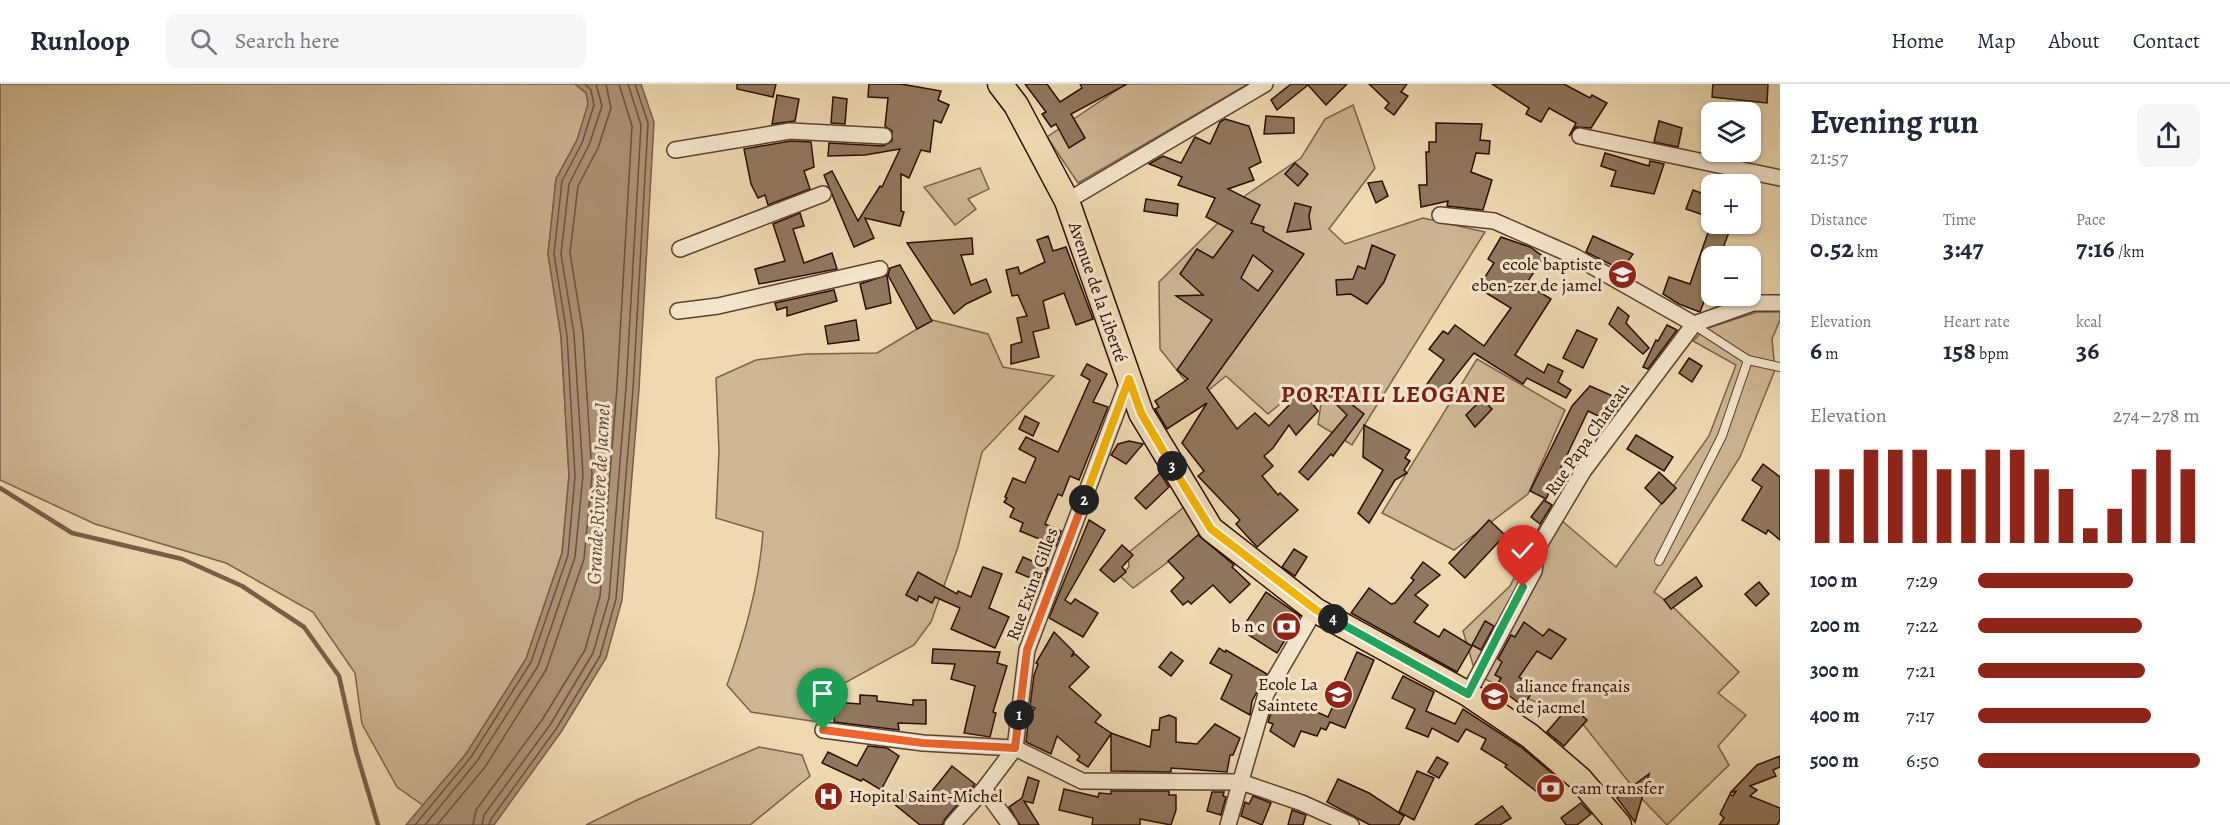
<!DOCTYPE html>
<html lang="en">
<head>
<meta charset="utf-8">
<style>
	body { margin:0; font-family:Alegreya,serif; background:#f6f6f7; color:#1f2937; height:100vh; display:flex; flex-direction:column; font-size:22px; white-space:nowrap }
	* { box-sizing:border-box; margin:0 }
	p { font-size:20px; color:#747a83 }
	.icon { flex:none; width:33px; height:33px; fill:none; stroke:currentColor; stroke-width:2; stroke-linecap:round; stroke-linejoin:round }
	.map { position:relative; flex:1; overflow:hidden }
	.panel { display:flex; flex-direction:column; background:#fff; width:450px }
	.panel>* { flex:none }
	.buttons { position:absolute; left:1701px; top:18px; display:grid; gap:12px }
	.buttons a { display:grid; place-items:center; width:60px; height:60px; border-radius:12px; background:#fff; box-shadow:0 2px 4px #0004; font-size:30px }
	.pin { position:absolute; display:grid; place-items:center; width:51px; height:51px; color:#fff; margin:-62px -26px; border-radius:50% 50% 50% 0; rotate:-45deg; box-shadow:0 0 6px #0007 }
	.pin .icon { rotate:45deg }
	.km { position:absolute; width:30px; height:30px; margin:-15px; border-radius:50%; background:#222; color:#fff; font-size:16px; line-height:30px; text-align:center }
	.round { display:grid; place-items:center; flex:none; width:63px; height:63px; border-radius:12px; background:#f6f6f7 }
	.headline { display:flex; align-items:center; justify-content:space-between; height:102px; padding:0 30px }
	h1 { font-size:33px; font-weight:600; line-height:45px }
	.figures { display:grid; grid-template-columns:repeat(3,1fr); gap:9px; height:102px; padding:6px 30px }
	.figures div { display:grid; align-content:center }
	.figures b { font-size:26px; font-weight:600 }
	.figures small { font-size:16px; font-weight:400 }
	.figures p { font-size:16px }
	.chart { height:168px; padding:12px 30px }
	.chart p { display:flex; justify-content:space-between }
	.chart svg { width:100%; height:108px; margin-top:6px; stroke:#8f2418; stroke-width:6 }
	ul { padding:0 30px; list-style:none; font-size:20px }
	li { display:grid; grid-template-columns:96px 72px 1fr; align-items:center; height:45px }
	li i { height:15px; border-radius:8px; background:#8f2418 }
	header { display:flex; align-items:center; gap:36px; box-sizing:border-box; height:84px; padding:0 30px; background:#fff; border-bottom:2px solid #e0e1e3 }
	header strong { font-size:28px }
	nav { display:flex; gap:33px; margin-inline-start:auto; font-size:21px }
	.search { width:420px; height:54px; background:#f6f6f7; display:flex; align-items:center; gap:15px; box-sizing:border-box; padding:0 21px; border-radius:12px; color:#747a83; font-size:22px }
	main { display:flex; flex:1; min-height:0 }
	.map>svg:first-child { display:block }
	.green { fill:#cdb693; stroke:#7c624b; stroke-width:1.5 }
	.water { fill:#ac9476; stroke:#785e48; stroke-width:1.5 }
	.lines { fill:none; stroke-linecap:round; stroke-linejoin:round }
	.shore { stroke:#6c503c; stroke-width:1.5 }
	.stream { stroke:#785e48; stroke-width:4.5 }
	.building { fill:#90775d; stroke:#2b0d03; stroke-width:1.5; fill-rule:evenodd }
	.service-casing { stroke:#5c402e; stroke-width:10 }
	.minor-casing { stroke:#5c402e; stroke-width:18 }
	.primary-casing { stroke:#2b0d03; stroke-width:27 }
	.service { stroke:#f4e6cc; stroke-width:8 }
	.minor { stroke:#f4e6cc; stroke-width:15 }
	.primary { stroke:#eed9b1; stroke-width:24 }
	.split-1-casing { stroke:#fff; stroke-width:12 }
	.split-2-casing { stroke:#fff; stroke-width:12 }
	.split-3-casing { stroke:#fff; stroke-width:12 }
	.split-4-casing { stroke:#fff; stroke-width:12 }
	.split-5-casing { stroke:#fff; stroke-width:12 }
	.split-6-casing { stroke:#fff; stroke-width:12 }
	.split-1 { stroke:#f0652b; stroke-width:8 }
	.split-2 { stroke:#f0652b; stroke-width:8 }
	.split-3 { stroke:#f5b400; stroke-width:8 }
	.split-4 { stroke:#f5b400; stroke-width:8 }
	.split-5 { stroke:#22a559; stroke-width:8 }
	.split-6 { stroke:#22a559; stroke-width:8 }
	.labels { text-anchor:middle; stroke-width:6; stroke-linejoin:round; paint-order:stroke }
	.poi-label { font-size:18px; fill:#2b0d03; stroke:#f4e6cc; text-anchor:end }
	.street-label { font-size:18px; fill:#2b0d03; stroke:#f4e6cc }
	.water-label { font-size:20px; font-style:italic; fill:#654a37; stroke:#f4e6cc }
	.district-label { font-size:24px; font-weight:bold; letter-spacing:1.5px; fill:#7a1f14; stroke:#f4e6cc }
</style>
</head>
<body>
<header>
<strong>Runloop</strong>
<div class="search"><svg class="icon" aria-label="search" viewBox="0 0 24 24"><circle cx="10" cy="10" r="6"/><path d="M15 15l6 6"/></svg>Search here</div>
<nav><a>Home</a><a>Map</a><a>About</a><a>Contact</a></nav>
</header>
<main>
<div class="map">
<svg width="1780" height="741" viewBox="0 0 1780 741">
	<rect width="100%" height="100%" fill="#eed9b1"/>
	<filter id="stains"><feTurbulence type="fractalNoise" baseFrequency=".00333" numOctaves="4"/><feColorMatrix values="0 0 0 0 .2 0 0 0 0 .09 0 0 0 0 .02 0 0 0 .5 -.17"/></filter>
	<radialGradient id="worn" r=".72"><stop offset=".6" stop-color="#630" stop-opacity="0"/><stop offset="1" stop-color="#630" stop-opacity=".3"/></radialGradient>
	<!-- green -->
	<g class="green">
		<polygon points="0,0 575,0 586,9 589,20 577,56 556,95 548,170 561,252 569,392 562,469 526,575 466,670 424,722 397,703 362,640 355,589 313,528 226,479 95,440 0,396"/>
		<polygon points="1126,0 1248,0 1078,99 1047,53"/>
		<polygon points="1353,21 1375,84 1329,145 1345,160 1423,134 1485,148 1352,361 1318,340 1323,306 1302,302 1268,330 1226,292 1199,314 1160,265 1159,198 1246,111 1301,74 1325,35"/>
		<polygon points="980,84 989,105 968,115 976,125 955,141 924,103"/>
		<polygon points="1757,228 1780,228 1780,236 1772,255 1775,286 1740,373 1654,508 1669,519 1739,588 1718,609 1746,631 1718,662 1729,681 1667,741 1643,716 1582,639 1476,591 1463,547 1510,502 1548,425 1616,483 1709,352 1736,281 1693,257 1705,245"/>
		<path d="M932,236L988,250L1003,283L1054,292L982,368L958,463L931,538L914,561L819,613L826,623L818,638L751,628L727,601C745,550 759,502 763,448L716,434L719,367L716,294L756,276L806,270L877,269Z"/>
		<polygon points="1477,275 1565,326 1528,410 1454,466 1382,429"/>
		<polygon points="1190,418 1208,448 1133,504 1120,492 1129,483 1128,469"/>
		<polygon points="759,663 802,671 810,692 750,741 586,741 637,716"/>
	</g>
	<!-- water -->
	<polygon class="water" points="575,0 641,0 654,38 639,305 622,516 606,574 561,648 494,741 406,741 466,670 526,575 562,469 569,392 561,252 548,170 556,95 577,56 588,20 586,9"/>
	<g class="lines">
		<!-- shore -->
		<g class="shore">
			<polyline points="415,741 471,673 531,578 568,471 575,392 567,251 554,170 562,97 582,59 594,21 591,6 585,0"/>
			<polyline points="425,741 477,677 538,582 575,473 583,391 574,250 561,170 569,100 589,61 602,22 596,0"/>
			<polyline points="437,741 485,683 546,586 584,475 592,391 583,249 570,169 578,102 598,64 611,24 606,0"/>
			<polyline points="473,741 476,726 542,636 585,566 600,512 617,303 632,42 619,0"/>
			<polyline points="482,741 484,731 550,641 593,569 609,514 626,304 641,41 628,0"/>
			<polyline points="489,741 491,735 556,645 600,572 616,515 633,305 648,39 635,0"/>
		</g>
		<!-- stream -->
		<polyline class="stream" points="0,404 72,449 182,475 242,502 304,543 339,592 356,667 378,741"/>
	</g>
	<!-- building -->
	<g class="building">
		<polygon points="737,0 776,0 773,13 737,5"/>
		<polygon points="869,0 901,0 941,7 938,16 949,21 941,39 934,36 930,68 921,66 909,94 901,90 901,127 904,128 900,142 865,134 874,154 854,163 824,91 832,87 858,137 880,102 882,103 900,65 865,71 828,72 829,59 883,62 892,57 892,47 885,42 888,14 868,13"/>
		<polygon points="1025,0 1047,0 1060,18 1082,4 1080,0 1127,0 1071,30 1085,54 1069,64 1056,40 1051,43 1042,30 1046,28"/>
		<polygon points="1291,0 1347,0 1326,21 1308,1 1277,26 1271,16"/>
		<polygon points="1369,0 1407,0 1401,8 1408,12 1394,31 1385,24 1389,19"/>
		<polygon points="1492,0 1564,0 1590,14 1592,11 1607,19 1591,44 1576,43 1569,52 1576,39 1549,24 1541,38 1526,30 1529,24"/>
		<polygon points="1713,0 1768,0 1767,19 1712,13"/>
		<polygon points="777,11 799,15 795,37 772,40"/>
		<polygon points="833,13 847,15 845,40 831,39"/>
		<polygon points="1266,32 1294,34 1294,49 1264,50"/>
		<path d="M1225,35L1249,42L1261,78L1249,84L1254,96L1228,105L1260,121L1251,139L1264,143L1263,147L1304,170L1207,304L1237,345L1255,329L1269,342L1291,319L1288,315L1302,305L1318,327L1296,351L1289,341L1273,364L1264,372L1273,382L1262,392L1278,411L1280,409L1298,426L1257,463L1236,440L1240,436L1198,392L1204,387L1182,359L1207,319L1167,345L1155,325L1159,323L1155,317L1188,295L1177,286L1212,236L1176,212L1203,211L1180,190L1197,165L1213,174L1233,147L1206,133L1215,114L1178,101L1182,93L1149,80L1163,72L1181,79L1195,53L1210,60L1220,38ZM1253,171L1273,187L1258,207L1241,194Z"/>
		<polygon points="1659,37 1682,44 1678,63 1654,58"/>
		<polygon points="1436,39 1482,40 1480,56 1490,57 1489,70 1476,69 1471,88 1492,96 1483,126 1447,122 1448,117 1421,123 1419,101 1427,101 1426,68 1429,68 1429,58 1436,58"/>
		<polygon points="791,57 811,58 814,83 804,87 810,105 768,121 765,111 758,114 751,100 744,65"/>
		<polygon points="1605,69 1649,82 1650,77 1664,80 1654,110 1611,102 1616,87 1601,82"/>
		<polygon points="1295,79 1308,90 1298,102 1285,90"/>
		<polygon points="1382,97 1388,112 1376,119 1368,99"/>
		<polygon points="1693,106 1712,113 1712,134 1686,125"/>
		<polygon points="1146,115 1178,120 1177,132 1144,127"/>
		<polygon points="1295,119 1311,123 1309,132 1311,145 1287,148"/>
		<polygon points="800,129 804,142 793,145 804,179 832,169 837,185 759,200 755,185 785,177 773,140"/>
		<polygon points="1711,140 1732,140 1720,172 1712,172 1712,197 1700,228 1679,220 1663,210 1669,193 1690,200"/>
		<polygon points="1048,152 1053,167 1066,163 1093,235 1076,241 1064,209 1043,217 1049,244 1033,248 1039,273 1011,280 1011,261 1022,258 1017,234 1027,232 1018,211 1012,212 1006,186 1018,183 1020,190 1045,178 1037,156"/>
		<polygon points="1593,152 1633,170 1622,186 1586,168"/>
		<polygon points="1501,153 1530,163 1544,173 1526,200 1551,215 1515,271 1544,289 1548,280 1563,287 1558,298 1571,306 1566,314 1527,294 1523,300 1474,269 1442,309 1427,300 1444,276 1429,265 1443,247 1448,250 1455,241 1484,262 1511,224 1478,204 1494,179 1488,175"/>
		<polygon points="972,154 973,170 961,171 971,201 986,195 991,208 966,220 954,230 907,159"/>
		<polygon points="1372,161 1395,171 1384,198 1367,220 1351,210 1337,211 1336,196 1353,195 1358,182 1365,185"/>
		<polygon points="900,181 932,237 917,245 888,191 890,184"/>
		<polygon points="887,191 891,219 866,225 860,200"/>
		<polygon points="834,206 837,217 787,232 787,223 777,226 775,219"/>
		<polygon points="1618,223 1629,232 1626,239 1649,264 1643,270 1609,240"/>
		<polygon points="856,236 859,256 828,260 825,242"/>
		<polygon points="1667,241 1677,246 1648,285 1643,283 1656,256 1658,257"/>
		<polygon points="1577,246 1597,255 1583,284 1563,274"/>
		<polygon points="1689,274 1702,282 1692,298 1679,289"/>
		<polygon points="1087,280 1107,290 1093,318 1108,323 1079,396 1070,392 1062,412 1058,410 1045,440 1061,447 1056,462 1020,447 1023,439 1010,433 1014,424 1004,418 1007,414 1005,413 1013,394 1025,399 1036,374 1019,365 1026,353 1058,368 1090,296 1081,291"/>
		<polygon points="1590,302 1624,317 1609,337 1588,327 1546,415 1530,407 1572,322"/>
		<polygon points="1333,306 1364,330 1333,372 1331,370 1308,396 1299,388 1347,331 1328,312"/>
		<polygon points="1482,315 1492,325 1475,343 1466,331"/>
		<polygon points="1025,332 1039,339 1033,352 1019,345"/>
		<polygon points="1364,341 1410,366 1405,374 1410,377 1404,386 1407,389 1395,396 1369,439 1358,429 1383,386 1363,373"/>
		<polygon points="1636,351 1673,373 1664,387 1627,365"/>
		<polygon points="1129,357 1143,360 1126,380 1111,371 1118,360"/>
		<polygon points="1763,380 1780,393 1780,456 1768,446 1766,450 1742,436 1762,403 1752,396"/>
		<polygon points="1659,388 1676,404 1662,420 1645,404"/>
		<polygon points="1160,389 1169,403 1146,425 1135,414"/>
		<polygon points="1544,416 1552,421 1540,440 1531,433"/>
		<polygon points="1089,436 1105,446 1065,516 1071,520 1075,515 1098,529 1083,553 1049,534"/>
		<polygon points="1489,436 1505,451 1465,494 1449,479"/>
		<polygon points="1198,451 1234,481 1232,483 1250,500 1230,519 1213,501 1191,520 1188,517 1183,521 1171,507 1184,494 1168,477"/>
		<polygon points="1122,461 1133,471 1122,483 1126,488 1114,498 1100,486"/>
		<polygon points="1294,465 1307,473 1295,492 1282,483"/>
		<polygon points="1023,473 1048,484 1042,499 1016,488"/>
		<polygon points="1423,478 1440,491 1415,511 1428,521 1414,538 1439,553 1444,545 1472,562 1457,588 1351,529 1369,504 1391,520 1395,519 1414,496 1411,494"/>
		<polygon points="983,483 1002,490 989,524 1009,533 995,564 951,545 960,524 935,513 932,519 919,512 917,517 906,511 918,488 957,510 958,507 971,513"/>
		<polygon points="1696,493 1702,502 1671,525 1664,516"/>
		<polygon points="1759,498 1769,510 1756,522 1745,510"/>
		<polygon points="1266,508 1300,532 1277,569 1241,546"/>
		<polygon points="1485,537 1494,542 1481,566 1472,561"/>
		<polygon points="1524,538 1543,552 1549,545 1566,555 1551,575 1537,567 1519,593 1535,604 1523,622 1508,611 1504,617 1492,609 1501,594 1495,591 1502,578 1498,575 1511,551 1515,553"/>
		<polygon points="1054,548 1074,568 1071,573 1075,570 1089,583 1069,603 1101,631 1095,638 1111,649 1150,663 1152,646 1159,646 1160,634 1169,631 1176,634 1176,658 1197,660 1215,640 1240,654 1233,671 1230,671 1227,688 1171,684 1171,688 1111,687 1111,650 1088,683 1077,676 1080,672 1057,652 1051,670 1026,658 1029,631 1035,624 1030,622 1034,591 1038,580 1036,579"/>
		<polygon points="1219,564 1225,568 1226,566 1267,590 1252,617 1250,631 1221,615 1232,591 1210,579"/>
		<polygon points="933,565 1000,568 997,579 1007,582 993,628 996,629 990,653 964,649 975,602 951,595 955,580 932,579"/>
		<polygon points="1171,568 1183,577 1171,592 1159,583"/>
		<polygon points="1357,568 1374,576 1345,644 1330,638 1326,646 1321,644 1317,652 1301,647 1294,663 1270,647 1273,640 1268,638 1272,625 1278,628 1282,618 1305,629 1308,624 1328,633"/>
		<polygon points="1403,592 1434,608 1426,627 1455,640 1463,625 1521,663 1560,696 1545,714 1505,683 1507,681 1481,665 1486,655 1466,645 1458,658 1432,644 1428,653 1406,644 1415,625 1392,614"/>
		<polygon points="860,611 877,612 877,617 913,621 913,616 926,616 926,640 898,639 899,646 834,638 835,618 860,620"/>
		<polygon points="1570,621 1587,636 1564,662 1547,648"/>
		<polygon points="868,662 887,664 899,672 881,706 863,695 861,697 822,679 828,668 857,682"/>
		<polygon points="1780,672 1780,683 1773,686 1776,692 1750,702 1757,706 1750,712 1780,724 1780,736 1777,741 1719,741 1724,734 1720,730 1730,710 1733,712 1736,707 1730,709 1757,681"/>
		<polygon points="1437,673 1448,679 1439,694 1428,688"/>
		<polygon points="952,682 975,700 945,735 942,741 920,741 893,719 901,707 921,721"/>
		<polygon points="1417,687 1434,694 1414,736 1399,728"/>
		<polygon points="1649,690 1635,738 1617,714"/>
		<polygon points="1028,693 1039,697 1033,719 1024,717 1039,741 1020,741 1009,723 1022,714"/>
		<polygon points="1338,695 1369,709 1404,732 1399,741 1370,741 1327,718"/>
		<polygon points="1064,705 1098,713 1099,709 1111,710 1111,707 1169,707 1169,711 1176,711 1176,726 1171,741 1140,735 1140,741 1092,741 1093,734 1059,726"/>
		<polygon points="1212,708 1224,708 1223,712 1226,713 1221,731 1207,727"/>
		<polygon points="1253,712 1271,719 1262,741 1241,732 1245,718 1249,720"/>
		<polygon points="1581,719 1591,730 1577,741 1566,741 1561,734"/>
		<polygon points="1502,722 1511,734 1500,741 1475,741"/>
		<polygon points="1292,726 1306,731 1303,741 1288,741"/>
	</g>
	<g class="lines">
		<defs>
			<g id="service">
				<polyline points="1694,241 1748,276 1780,283"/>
				<polyline points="1659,477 1722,352 1748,276"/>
			</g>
			<g id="minor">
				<polyline points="1580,52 1780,94"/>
				<polyline points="675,66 790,47 884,52"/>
				<polyline points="1067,117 1265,0"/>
				<polyline points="1440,131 1494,137 1574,172 1694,240"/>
				<polyline points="680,165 823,110"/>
				<polyline points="678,227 718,222 880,185"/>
				<polyline points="1468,610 1534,487 1538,463 1584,386 1694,240 1753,219 1780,219"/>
				<polyline points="823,646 923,659 1015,664 1082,697 1241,698 1302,719 1351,741"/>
				<polyline points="984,705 1010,741"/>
				<polyline points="952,741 984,705 1015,664 1027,566 1129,295"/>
				<polyline points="1228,741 1266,610 1315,526"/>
			</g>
			<polyline id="primary" points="1000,0 1016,21 1067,117 1141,329 1211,445 1315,526 1468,610 1530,652 1580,695 1619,741"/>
		</defs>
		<!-- service casing -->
		<use href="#service" class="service-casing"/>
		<!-- minor casing -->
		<use href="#minor" class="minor-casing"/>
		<!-- primary casing -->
		<use href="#primary" class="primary-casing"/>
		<!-- service -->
		<use href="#service" class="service"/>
		<!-- minor -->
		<use href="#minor" class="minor"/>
		<!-- primary -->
		<use href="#primary" class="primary"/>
	</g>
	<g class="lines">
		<defs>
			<polyline id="split-1" points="823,646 923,659 1015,664 1019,631"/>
			<polyline id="split-2" points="1019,631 1027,566 1084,416"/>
			<polyline id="split-3" points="1084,416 1129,295 1141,329 1172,382"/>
			<polyline id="split-4" points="1172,382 1211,445 1316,526 1333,535"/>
			<polyline id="split-5" points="1333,535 1468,610 1500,547"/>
			<polyline id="split-6" points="1500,547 1523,503"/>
		</defs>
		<!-- split-1 casing -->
		<use href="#split-1" class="split-1-casing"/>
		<!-- split-2 casing -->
		<use href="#split-2" class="split-2-casing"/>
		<!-- split-3 casing -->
		<use href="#split-3" class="split-3-casing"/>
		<!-- split-4 casing -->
		<use href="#split-4" class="split-4-casing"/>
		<!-- split-5 casing -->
		<use href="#split-5" class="split-5-casing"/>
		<!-- split-6 casing -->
		<use href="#split-6" class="split-6-casing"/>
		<!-- split-1 -->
		<use href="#split-1" class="split-1"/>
		<!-- split-2 -->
		<use href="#split-2" class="split-2"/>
		<!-- split-3 -->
		<use href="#split-3" class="split-3"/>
		<!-- split-4 -->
		<use href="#split-4" class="split-4"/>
		<!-- split-5 -->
		<use href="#split-5" class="split-5"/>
		<!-- split-6 -->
		<use href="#split-6" class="split-6"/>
	</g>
	<!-- icons -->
	<defs>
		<symbol id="school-disc" viewBox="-11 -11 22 22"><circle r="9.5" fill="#8f2418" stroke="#f4e6cc"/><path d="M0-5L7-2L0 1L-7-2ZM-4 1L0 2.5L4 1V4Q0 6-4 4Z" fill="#fff"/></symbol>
		<symbol id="bank-disc" viewBox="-11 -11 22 22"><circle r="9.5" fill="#8f2418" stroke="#f4e6cc"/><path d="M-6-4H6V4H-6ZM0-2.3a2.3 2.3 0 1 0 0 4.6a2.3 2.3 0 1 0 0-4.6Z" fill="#fff"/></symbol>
		<symbol id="university-disc" viewBox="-11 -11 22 22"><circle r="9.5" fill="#8f2418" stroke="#f4e6cc"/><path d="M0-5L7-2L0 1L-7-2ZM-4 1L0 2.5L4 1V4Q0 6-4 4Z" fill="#fff"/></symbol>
		<symbol id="hospital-disc" viewBox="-11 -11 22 22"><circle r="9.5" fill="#8f2418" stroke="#f4e6cc"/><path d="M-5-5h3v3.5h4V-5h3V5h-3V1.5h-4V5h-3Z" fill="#fff"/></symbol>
	</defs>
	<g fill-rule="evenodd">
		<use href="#school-disc" x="1606" y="174" width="33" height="33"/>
		<use href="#bank-disc" x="1270" y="526" width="33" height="33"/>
		<use href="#school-disc" x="1322" y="594" width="33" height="33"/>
		<use href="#university-disc" x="1478" y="596" width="33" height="33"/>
		<use href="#bank-disc" x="1534" y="688" width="33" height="33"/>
		<use href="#hospital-disc" x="812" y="696" width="33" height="33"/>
	</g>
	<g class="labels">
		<!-- poi labels -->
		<g class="poi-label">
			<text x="1602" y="186">ecole baptiste<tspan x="1602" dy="21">eben-zer de jamel</tspan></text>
			<text x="1265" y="548">b n c</text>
			<text x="1318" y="606">Ecole La<tspan x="1318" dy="21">Saintete</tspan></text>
			<text x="1516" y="608" text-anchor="start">aliance français<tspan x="1516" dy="21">de jacmel</tspan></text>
			<text x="1571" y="710" text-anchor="start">cam transfer</text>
			<text x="849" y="718" text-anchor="start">Hopital Saint-Michel</text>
		</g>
		<!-- street labels -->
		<g class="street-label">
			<text transform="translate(1098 208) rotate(71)" y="6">Avenue de la Liberté</text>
			<text transform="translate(1587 355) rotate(-55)" y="6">Rue Papa Chateau</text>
			<text transform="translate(1032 500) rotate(-70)" y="6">Rue Exina Gilles</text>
		</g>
		<!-- water labels -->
		<g class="water-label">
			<text transform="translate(598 410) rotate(-87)" y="7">Grande Rivière de Jacmel</text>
		</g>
		<!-- district labels -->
		<g class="district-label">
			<text x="1394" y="318">PORTAIL LEOGANE</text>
		</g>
	</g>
	<rect width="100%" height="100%" filter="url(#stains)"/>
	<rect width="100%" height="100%" fill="url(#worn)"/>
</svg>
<div class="buttons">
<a><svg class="icon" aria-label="layers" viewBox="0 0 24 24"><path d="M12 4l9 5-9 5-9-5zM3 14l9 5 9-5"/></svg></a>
<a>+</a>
<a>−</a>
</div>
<div class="pin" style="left:823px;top:646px;background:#1e9e55"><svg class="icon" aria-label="arrive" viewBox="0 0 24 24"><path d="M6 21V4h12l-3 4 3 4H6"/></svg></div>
<div class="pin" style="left:1523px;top:503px;background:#d93025"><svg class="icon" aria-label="check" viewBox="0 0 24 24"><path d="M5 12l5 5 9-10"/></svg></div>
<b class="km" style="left:1019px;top:631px">1</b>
<b class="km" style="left:1084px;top:416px">2</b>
<b class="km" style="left:1172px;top:382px">3</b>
<b class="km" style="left:1333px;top:535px">4</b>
</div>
<section class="panel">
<div class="headline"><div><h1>Evening run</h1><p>21:57</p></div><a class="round"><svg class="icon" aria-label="share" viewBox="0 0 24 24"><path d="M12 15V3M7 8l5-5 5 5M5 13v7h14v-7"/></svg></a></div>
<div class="figures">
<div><p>Distance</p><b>0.52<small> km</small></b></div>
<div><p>Time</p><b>3:47</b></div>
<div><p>Pace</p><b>7:16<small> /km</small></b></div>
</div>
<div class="figures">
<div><p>Elevation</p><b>6<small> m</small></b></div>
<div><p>Heart rate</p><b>158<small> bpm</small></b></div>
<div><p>kcal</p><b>36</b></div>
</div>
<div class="chart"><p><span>Elevation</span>274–278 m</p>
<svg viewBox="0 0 160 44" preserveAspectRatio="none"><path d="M5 44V14M15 44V14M25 44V6M35 44V6M45 44V6M55 44V14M65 44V14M75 44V6M85 44V6M95 44V14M105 44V22M115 44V38M125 44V30M135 44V14M145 44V6M155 44V14"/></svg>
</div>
<ul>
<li><b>100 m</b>7:29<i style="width:70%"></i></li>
<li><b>200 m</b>7:22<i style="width:74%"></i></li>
<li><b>300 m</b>7:21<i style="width:75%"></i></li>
<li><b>400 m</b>7:17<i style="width:78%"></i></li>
<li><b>500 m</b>6:50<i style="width:100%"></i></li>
</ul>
</section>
</main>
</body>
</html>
